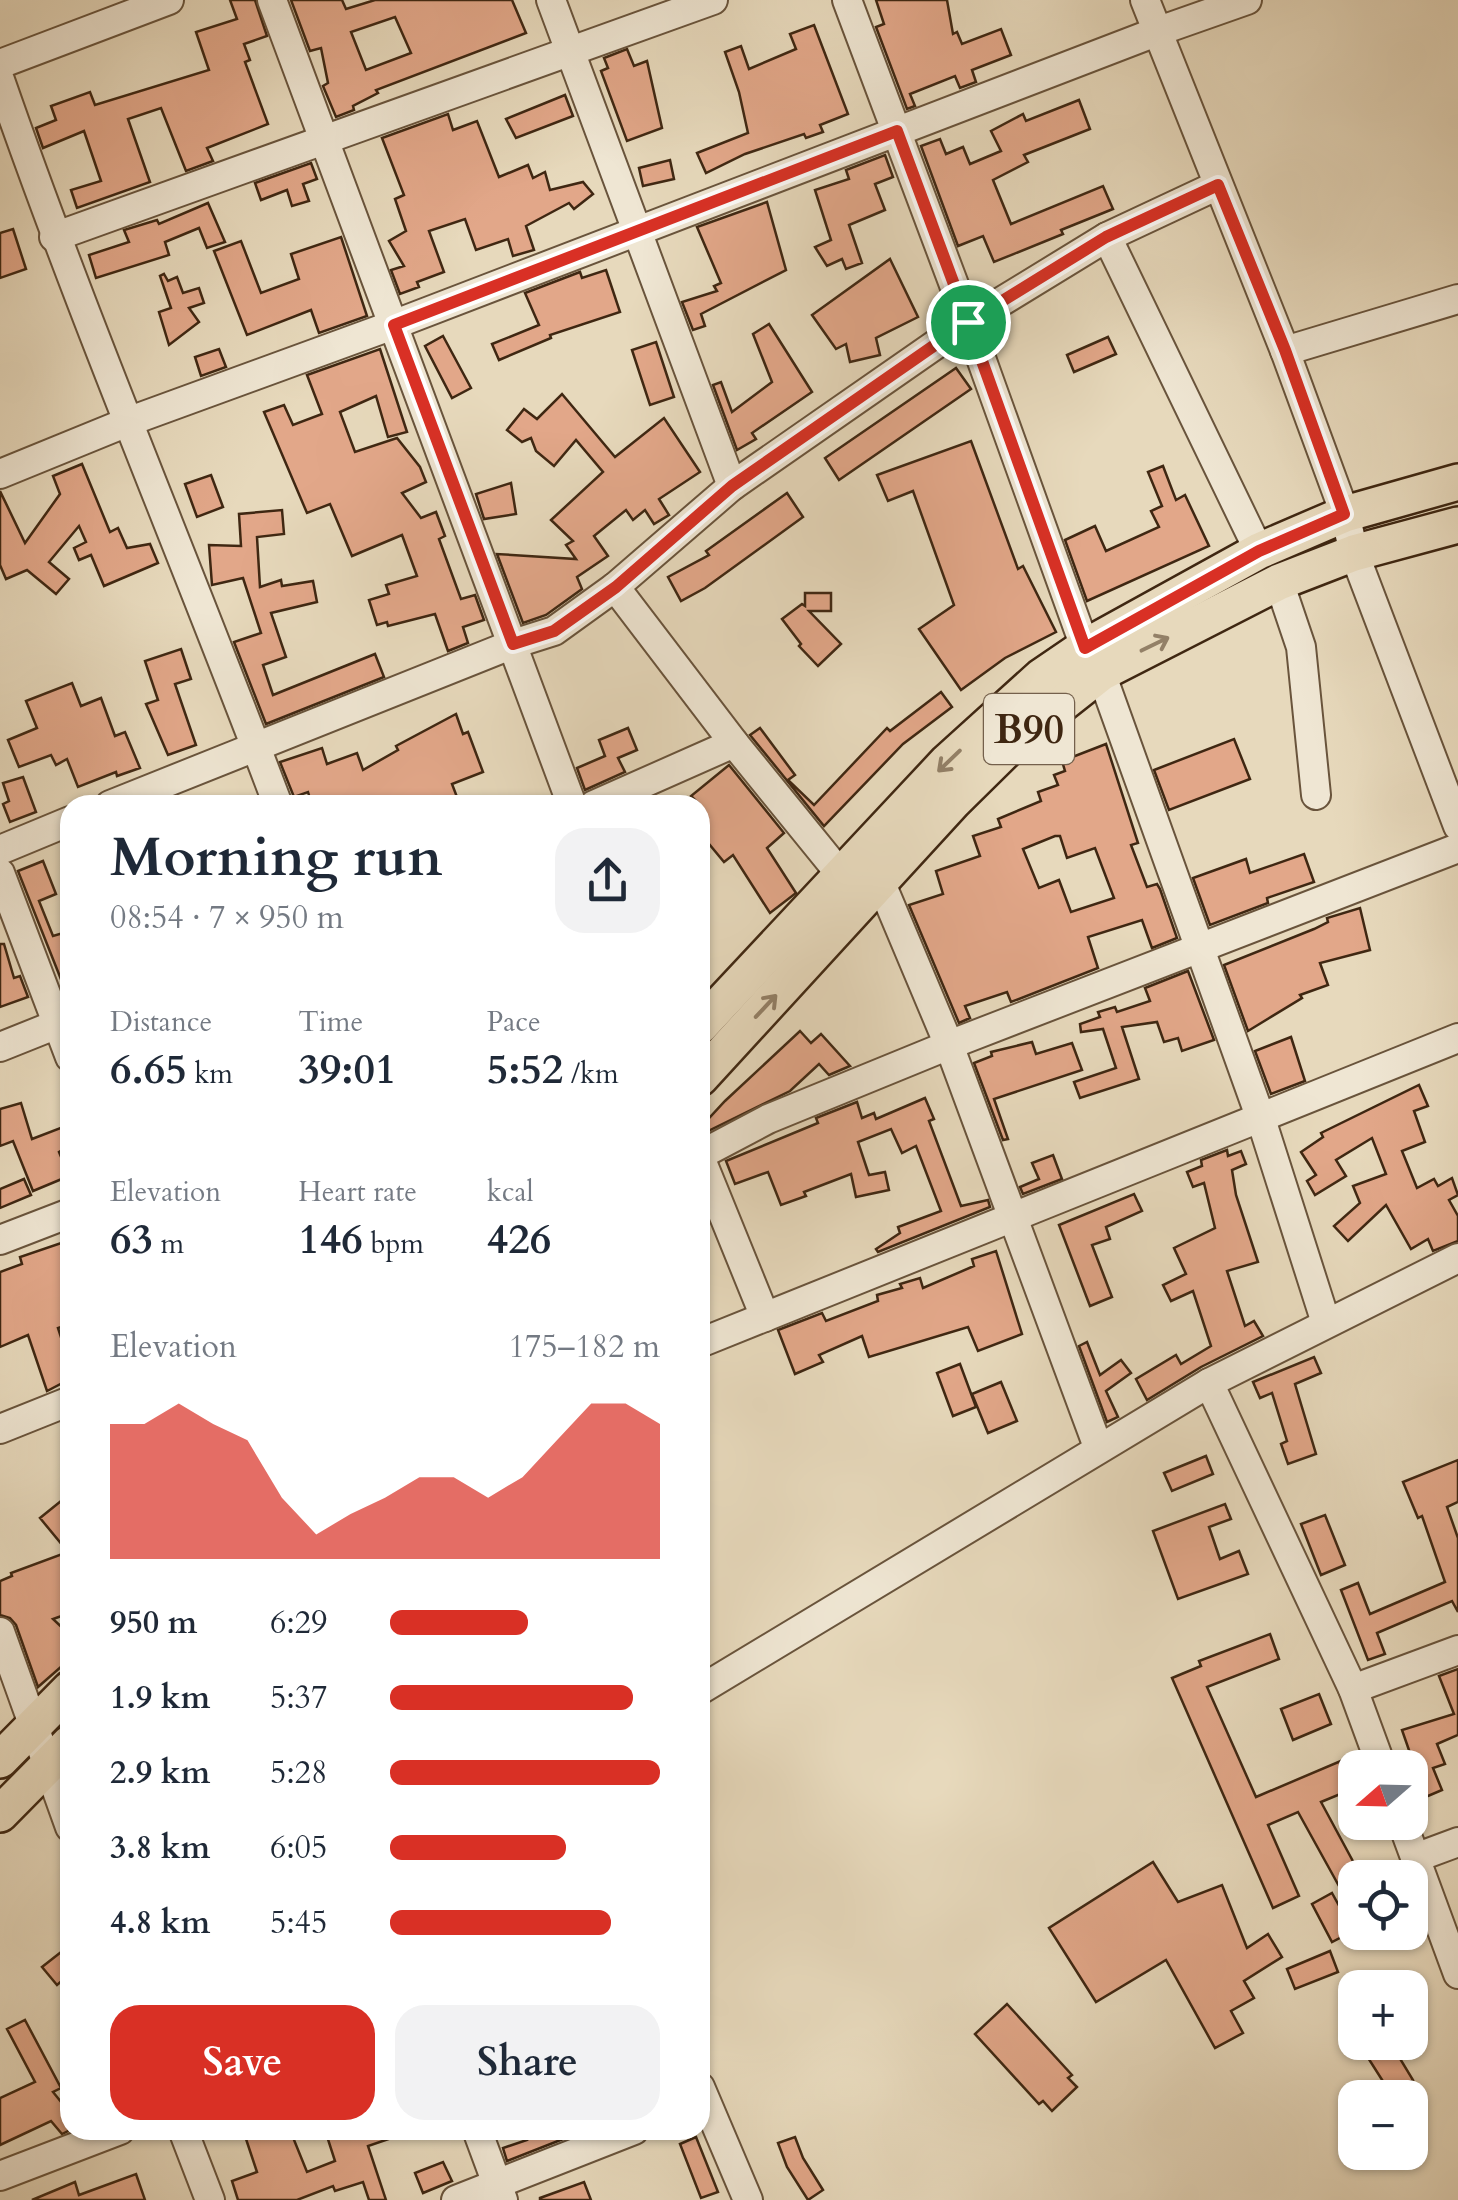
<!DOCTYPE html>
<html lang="en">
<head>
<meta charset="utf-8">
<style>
	body { margin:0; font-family:Cardo,serif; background:#f2f2f3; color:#1f2937; height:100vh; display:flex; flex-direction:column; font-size:38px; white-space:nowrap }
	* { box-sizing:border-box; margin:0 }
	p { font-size:32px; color:#747a83 }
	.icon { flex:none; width:55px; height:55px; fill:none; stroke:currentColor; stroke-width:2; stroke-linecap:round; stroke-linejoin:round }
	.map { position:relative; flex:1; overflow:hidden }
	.sheet { position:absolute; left:60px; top:795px; width:650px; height:1345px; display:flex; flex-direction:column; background:#fff; border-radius:30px; box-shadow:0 2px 8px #0004 }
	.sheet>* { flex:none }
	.needle { width:65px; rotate:250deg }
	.buttons { position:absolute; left:1338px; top:1750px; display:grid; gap:20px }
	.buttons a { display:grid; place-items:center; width:90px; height:90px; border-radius:20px; background:#fff; box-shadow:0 2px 8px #0004; font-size:50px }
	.pin { position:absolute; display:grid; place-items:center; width:85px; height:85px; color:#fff; margin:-42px; border:5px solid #fff; border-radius:50%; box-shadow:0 2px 10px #0007 }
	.round { display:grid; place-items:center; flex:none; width:105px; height:105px; border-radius:30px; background:#f2f2f3 }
	.overview { display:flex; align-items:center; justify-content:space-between; height:170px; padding:0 50px }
	h1 { font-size:55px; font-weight:700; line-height:75px }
	.figures { display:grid; grid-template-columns:repeat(3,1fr); gap:15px; height:170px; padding:10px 50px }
	.figures div { display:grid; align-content:center }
	.figures b { font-size:42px; font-weight:700 }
	.figures small { font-size:28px; font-weight:400 }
	.figures p { font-size:28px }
	.chart { height:280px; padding:20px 50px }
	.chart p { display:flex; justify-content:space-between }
	.chart svg { width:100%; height:180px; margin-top:10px; fill:#d93025; opacity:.7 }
	.primary-button { display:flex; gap:20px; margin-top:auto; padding:20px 50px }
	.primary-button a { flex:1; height:115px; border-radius:30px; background:#d93025; color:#fff; font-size:40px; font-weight:700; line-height:115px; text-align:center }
	.primary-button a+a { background:#f2f2f3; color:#1f2937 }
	ul { padding:0 50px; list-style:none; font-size:32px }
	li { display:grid; grid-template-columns:160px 120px 1fr; align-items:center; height:75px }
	li i { height:25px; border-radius:12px; background:#d93025 }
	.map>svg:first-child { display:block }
	.building { fill:#e2a789; stroke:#3f2712; stroke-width:2.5; fill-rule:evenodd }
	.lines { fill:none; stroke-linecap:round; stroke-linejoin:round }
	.minor-casing { stroke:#69543c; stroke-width:32 }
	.major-casing { stroke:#3f2712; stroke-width:40 }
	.minor { stroke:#efe6d3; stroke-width:28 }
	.major { stroke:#e7d9bc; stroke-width:35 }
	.oneway { stroke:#938067 }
	.route-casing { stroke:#fff; stroke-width:20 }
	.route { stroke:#d93025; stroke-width:12 }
	.labels { text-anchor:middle; stroke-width:10; stroke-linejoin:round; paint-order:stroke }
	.shield { fill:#efe6d3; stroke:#74604c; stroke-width:2.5 }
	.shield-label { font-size:40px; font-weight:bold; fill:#3f2712 }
</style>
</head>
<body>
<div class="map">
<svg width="1458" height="2200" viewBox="0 0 1458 2200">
	<rect width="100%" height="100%" fill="#e7d9bc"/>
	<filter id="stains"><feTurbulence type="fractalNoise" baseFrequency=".002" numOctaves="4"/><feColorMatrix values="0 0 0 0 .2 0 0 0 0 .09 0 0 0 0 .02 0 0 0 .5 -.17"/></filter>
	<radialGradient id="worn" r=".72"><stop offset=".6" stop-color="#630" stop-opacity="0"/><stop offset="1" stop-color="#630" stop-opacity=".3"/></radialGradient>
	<!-- building -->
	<g class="building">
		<polygon points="230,0 255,0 267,36 244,44 250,60 245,62 268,124 207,148 213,161 186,171 161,108 128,119 150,182 77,208 71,190 101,181 84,131 43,148 36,128 56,120 51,106 90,92 95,105 209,70 196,32 237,19"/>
		<path d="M291,0H342L346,9L375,0H512L526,33L376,90L378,93L353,106L354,110L336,117L323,86L328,83L321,48L310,51ZM395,17L411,53L366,70L351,32Z"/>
		<polygon points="876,0 947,0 953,34 957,32 962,44 1001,29 1011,55 972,70 976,82 960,88 955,76 910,94 915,106 907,109 876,27 884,24"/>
		<polygon points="814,25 848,114 820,125 823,132 806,138 804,134 745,154 706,173 697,153 748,133 739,92 725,52 741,46 749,69 796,49 790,34"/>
		<polygon points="627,49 634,66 647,61 662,128 627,141 601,71 608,68 604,58"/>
		<polygon points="565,95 573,116 516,138 506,119"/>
		<polygon points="1079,100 1090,129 1024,155 1028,162 993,180 1011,224 1103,186 1113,209 1061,230 1063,234 994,262 983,236 958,246 921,146 940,139 946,154 963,147 970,164 1001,151 991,131 1023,114 1026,121"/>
		<polygon points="448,114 453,130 477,121 499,177 528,165 533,178 545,172 550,190 583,182 593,194 574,209 569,203 526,226 534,250 513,256 508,239 476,250 465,219 429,231 444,272 417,282 419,287 400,294 391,270 404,266 389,241 406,231 395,199 404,195 382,138"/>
		<polygon points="885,155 893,177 875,184 885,210 849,225 862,263 846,269 842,259 827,266 815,247 831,240 815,190 849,179 846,170"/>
		<polygon points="670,160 674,179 643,186 639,168"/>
		<polygon points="311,163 317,179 303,184 309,201 292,206 287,190 261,200 255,183"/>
		<polygon points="767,202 786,270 701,314 705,326 693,330 682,302 717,291 714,286 721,283 697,227"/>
		<polygon points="208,203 225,242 207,248 199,228 165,242 169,255 96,278 89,255 129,242 124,230 157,220 159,224"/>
		<polygon points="13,229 26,269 0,278 0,233"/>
		<polygon points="341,237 367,316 319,333 311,310 247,335 214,251 241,241 261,293 299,279 291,254"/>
		<polygon points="890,259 918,317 876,338 880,355 850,362 846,344 836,349 812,315"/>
		<polygon points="606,270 620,312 550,335 551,338 499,360 492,344 539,325 525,293 580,272 582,278"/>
		<polygon points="164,274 168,281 177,277 183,293 199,288 204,303 189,308 199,322 169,345 159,312 171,308 160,276"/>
		<polygon points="769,324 812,392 752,433 756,439 737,450 713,385 721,382 732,412 772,382 753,334"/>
		<polygon points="443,336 471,388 452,398 425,346"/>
		<polygon points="1108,337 1116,354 1074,372 1067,355"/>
		<polygon points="656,342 674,397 650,405 632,350"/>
		<polygon points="219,349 226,367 201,376 195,357"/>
		<polygon points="380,349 407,432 388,437 376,396 340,412 355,452 397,438 420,467 426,482 402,493 421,518 436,512 445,536 439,539 461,599 475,595 484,620 463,627 468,643 448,651 435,614 388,626 387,622 377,625 369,600 389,594 386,585 417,576 402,535 352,556 330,504 307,513 264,412 284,405 293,425 322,414 307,375"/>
		<polygon points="956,368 971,389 839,480 825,458"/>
		<polygon points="562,394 615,457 664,418 700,472 659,499 669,515 654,524 645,510 633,520 626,510 594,536 608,556 577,577 582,589 546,615 523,623 497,554 576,559 566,545 573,541 551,520 603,472 576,440 554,466 536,451 531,438 522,442 507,430 524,409 537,419"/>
		<polygon points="971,441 1018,569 1023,566 1056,632 1005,658 961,690 919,629 954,605 913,491 888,501 877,475"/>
		<polygon points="82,464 110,532 118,528 127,548 150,544 158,563 104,586 91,555 79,560 74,548 86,542 79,526 49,562 69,579 56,594 27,570 6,579 0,565 0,491 25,543 60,494 53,476"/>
		<polygon points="1163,466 1176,500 1185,495 1209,546 1087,601 1065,540 1095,526 1106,551 1159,527 1151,511 1162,506 1148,472"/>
		<polygon points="211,475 223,507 197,517 185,484"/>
		<polygon points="511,483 516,514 484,519 476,494"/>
		<polygon points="787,493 803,517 705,588 681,601 668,577 709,555 706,551"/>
		<polygon points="282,510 284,534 257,537 260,587 281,580 282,586 313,581 317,602 271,613 286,657 263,665 273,695 375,654 384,677 266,724 234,642 261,633 243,578 212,585 209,545 241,546 239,514"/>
		<polygon points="805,593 831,593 831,611 809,611 841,644 818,666 799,646 801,644 782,619 802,604 805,606"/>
		<polygon points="181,649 191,679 175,684 196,745 168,755 146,704 158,700 145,661"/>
		<polygon points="72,683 81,706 101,698 115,736 125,732 140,768 117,776 116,772 78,787 67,759 56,765 51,755 19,767 8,740 37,728 26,701"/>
		<polygon points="941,692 952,707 903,744 824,826 750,735 760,728 795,775 788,780 814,805 887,728 890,731"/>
		<polygon points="456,714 463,734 468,732 483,772 452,784 460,805 312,805 308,792 294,797 280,762 322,748 327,764 357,753 363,770 398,750 396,746"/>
		<polygon points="628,728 637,750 618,758 625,772 585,790 577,768 605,756 599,740"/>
		<polygon points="1234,739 1250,779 1169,810 1154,770"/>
		<path d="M1106,744L1138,843L1131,845L1147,887L1157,884L1160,889L1177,938L1152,948L1142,920L1088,937L1098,968L1011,1002L1007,992L965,1006L970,1018L959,1023L909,905L943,894L936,871L980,856L973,836L1001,827L998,819L1041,801L1038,792L1058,785L1054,775L1065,771L1062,761ZM1055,836H1060L1067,858L1095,848L1114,898L1071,912L1059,880L1039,888L1023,849Z"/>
		<polygon points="729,765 784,833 767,848 796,893 770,913 733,855 724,862 700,833 700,805 691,796"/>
		<polygon points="23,777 36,812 10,822 3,804 9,801 3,783"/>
		<polygon points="1304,854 1314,882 1267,898 1268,903 1210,925 1193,878 1246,859 1250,873"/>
		<polygon points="43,861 56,894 39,901 53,936 63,933 70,954 70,1002 18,871"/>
		<polygon points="1360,908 1370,950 1320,963 1328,985 1300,995 1302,998 1248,1031 1224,965 1314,929 1328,922 1327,918"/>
		<polygon points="0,944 4,944 14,978 20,976 28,997 0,1007"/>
		<polygon points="1188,971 1214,1040 1182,1051 1178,1038 1164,1042 1157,1022 1122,1027 1139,1079 1080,1098 1074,1082 1116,1068 1103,1029 1081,1032 1080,1024 1100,1017 1098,1012 1115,1007 1117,1012 1150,1001 1145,988"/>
		<polygon points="800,1031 811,1043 821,1034 850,1066 829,1075 819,1064 790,1091 700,1135 700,1128 725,1101"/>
		<polygon points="1291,1037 1305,1081 1271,1094 1255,1051"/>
		<polygon points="1032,1042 1036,1054 1072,1043 1082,1070 994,1099 1008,1139 1003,1140 974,1063 992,1056 991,1052"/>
		<polygon points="1419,1085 1428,1106 1414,1111 1425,1142 1402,1151 1417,1188 1434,1179 1438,1186 1452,1178 1458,1195 1449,1200 1458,1216 1458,1241 1433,1251 1428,1239 1411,1249 1386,1205 1348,1241 1334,1226 1360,1203 1353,1186 1386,1174 1372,1138 1336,1160 1346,1176 1315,1195 1307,1181 1316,1175 1301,1152 1323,1137 1321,1133"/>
		<polygon points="925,1098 934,1119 929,1121 961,1206 988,1200 990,1207 878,1252 876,1249 900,1233 898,1227 941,1211 916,1146 902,1153 891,1129 858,1142 869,1175 885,1172 889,1190 856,1197 851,1174 804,1192 806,1196 781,1205 768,1172 735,1184 726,1161 818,1123 816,1118 857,1102 862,1118 874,1113 876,1119"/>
		<polygon points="21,1103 32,1139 63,1127 70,1145 59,1152 69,1176 33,1191 13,1141 0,1146 0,1109"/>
		<polygon points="1227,1150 1228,1156 1241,1151 1246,1164 1232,1170 1236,1195 1258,1262 1227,1271 1245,1326 1254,1321 1263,1336 1201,1367 1147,1400 1136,1379 1176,1355 1181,1364 1211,1346 1193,1291 1171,1301 1163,1285 1186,1274 1174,1248 1215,1228 1204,1183 1193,1187 1187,1172 1202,1166 1201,1160"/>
		<polygon points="1053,1155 1062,1179 1023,1194 1020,1187 1039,1179 1032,1163"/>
		<polygon points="24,1179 31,1195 0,1208 0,1189"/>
		<polygon points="1134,1194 1142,1211 1106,1227 1110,1239 1092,1245 1112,1297 1090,1306 1059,1225"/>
		<polygon points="70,1240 70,1324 58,1328 70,1365 70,1379 47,1391 28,1335 0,1347 0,1272 22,1264 20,1257"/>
		<polygon points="996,1251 1022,1334 978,1351 968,1327 869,1357 862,1336 819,1355 823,1362 795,1374 778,1330 822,1313 826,1321 878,1301 877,1295 902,1288 900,1284 920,1278 923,1288 974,1266 972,1259"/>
		<polygon points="1087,1342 1100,1375 1121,1360 1131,1373 1106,1391 1118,1417 1107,1422 1079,1346"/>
		<polygon points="1314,1357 1321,1373 1295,1384 1316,1454 1288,1464 1281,1444 1287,1441 1272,1393 1260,1398 1253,1382"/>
		<polygon points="960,1364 976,1407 953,1416 937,1373"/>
		<polygon points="1001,1382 1017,1421 988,1433 972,1394"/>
		<polygon points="1206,1456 1213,1474 1172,1491 1164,1473"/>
		<polygon points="1458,1460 1458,1502 1447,1507 1458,1538 1458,1612 1452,1601 1377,1633 1385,1654 1368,1660 1341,1590 1358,1583 1370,1614 1445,1582 1422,1516 1418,1518 1403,1482"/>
		<polygon points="61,1501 70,1512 70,1613 53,1619 70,1635 70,1659 38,1687 16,1625 10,1618 0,1615 0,1581 12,1576 11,1573 68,1552 40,1518"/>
		<polygon points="1225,1504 1231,1519 1209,1527 1220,1559 1239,1551 1248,1574 1178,1599 1153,1531"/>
		<polygon points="1325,1515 1345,1565 1321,1575 1301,1524"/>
		<polygon points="1270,1634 1279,1659 1207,1687 1256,1797 1355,1755 1355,1788 1321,1802 1362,1878 1355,1878 1355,1915 1298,1812 1268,1825 1299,1896 1273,1908 1172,1678 1201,1666 1199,1661"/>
		<polygon points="1458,1669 1458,1735 1437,1744 1445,1764 1433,1768 1442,1790 1414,1802 1410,1779 1418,1776 1402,1730 1454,1714 1439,1676"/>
		<polygon points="1319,1694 1331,1724 1293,1740 1281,1709"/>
		<polygon points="1153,1862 1178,1902 1222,1885 1247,1948 1268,1934 1282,1957 1244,1981 1254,1998 1231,2011 1243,2033 1215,2048 1166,1960 1096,2002 1049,1928"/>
		<polygon points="1332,1893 1353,1931 1332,1942 1312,1904"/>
		<polygon points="70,1945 70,1974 57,1985 42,1967"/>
		<polygon points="1330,1951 1338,1972 1295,1989 1287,1969"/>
		<polygon points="1007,2004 1072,2075 1068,2078 1077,2087 1052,2111 1043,2101 1039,2104 975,2034"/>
		<polygon points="25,2020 61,2088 53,2092 70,2113 70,2130 62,2134 51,2121 0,2145 0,2098 35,2082 7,2029"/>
		<polygon points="1358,2042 1390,2042 1413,2080 1391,2094"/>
		<polygon points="243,2130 290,2130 307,2172 335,2161 325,2130 406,2130 406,2133 368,2146 386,2200 369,2200 363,2182 335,2191 333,2186 297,2200 238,2200 232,2181 257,2172"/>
		<polygon points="524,2130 586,2130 507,2161 503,2148 527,2140"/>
		<polygon points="696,2137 718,2192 701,2198 680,2144"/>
		<polygon points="795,2137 803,2158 823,2190 808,2200 787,2167 778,2143"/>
		<polygon points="443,2162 452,2181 423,2193 415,2173"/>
		<polygon points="136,2174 145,2200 32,2200 75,2182 79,2195"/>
		<polygon points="584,2182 591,2200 540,2200 540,2198"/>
	</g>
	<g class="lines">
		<defs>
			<g id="minor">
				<polyline points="272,0 572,805"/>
				<polyline points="551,0 732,486"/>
				<polyline points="847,0 968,322 1085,647"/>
				<polyline points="1145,0 1285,351 1345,514 1354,553 1458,826"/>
				<polyline points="0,64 169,0"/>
				<path d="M0,80C85,325 187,563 278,805"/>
				<polyline points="54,237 713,0"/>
				<polyline points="1107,237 1259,551"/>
				<polyline points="1285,351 1458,299"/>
				<polyline points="0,474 130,421 393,325 1156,32 1247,0"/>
				<polyline points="1279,582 1301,647 1316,795"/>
				<polyline points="615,587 734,743 842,876"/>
				<polyline points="1101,673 1261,1119 1326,1323"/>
				<polyline points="110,805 513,644 554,631 615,587 732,486 968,322 1107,237 1218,185"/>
				<polyline points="594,805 734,743"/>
				<polyline points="0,850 70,821"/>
				<polyline points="0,873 70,1057"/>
				<polyline points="880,881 949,1045 1098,1447"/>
				<polyline points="0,1047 70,1019"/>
				<polyline points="700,1155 768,1119 949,1045 1458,848"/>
				<polyline points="700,1157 765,1317"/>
				<polyline points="0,1240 70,1213"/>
				<polyline points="700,1343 1458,1038"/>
				<polyline points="1209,1383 1353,1689 1382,1768"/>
				<polyline points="0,1429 70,1401"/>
				<polyline points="0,1632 70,1827"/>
				<polyline points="1353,1689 1458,1650"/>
				<polyline points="700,1690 1209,1383 1458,1258"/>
				<polyline points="1402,1822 1458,1974"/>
				<polyline points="1415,1858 1458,1842"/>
				<polyline points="700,2087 748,2200"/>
				<polyline points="183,2130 210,2200"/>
				<polyline points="477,2130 503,2200"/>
				<polyline points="0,2176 120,2130"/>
				<polyline points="456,2200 634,2130"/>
			</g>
			<g id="major">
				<polyline points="700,1026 947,762 1041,677 1085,647 1259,551 1345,514 1458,482"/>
				<polyline points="700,1078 954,801 1016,740 1101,673 1279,582 1354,553 1458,525"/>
				<polyline points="0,1760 70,1689"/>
				<polyline points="0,1814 70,1743"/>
			</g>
		</defs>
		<!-- minor casing -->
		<use href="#minor" class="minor-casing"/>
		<!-- major casing -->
		<use href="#major" class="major-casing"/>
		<!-- minor -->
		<use href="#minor" class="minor"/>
		<!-- major -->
		<use href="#major" class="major"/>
	</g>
	<!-- one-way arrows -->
	<defs><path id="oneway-shaft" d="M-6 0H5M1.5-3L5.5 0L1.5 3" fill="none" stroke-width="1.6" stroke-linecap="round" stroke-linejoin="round" transform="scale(2.5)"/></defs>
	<g class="oneway">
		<use href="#oneway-shaft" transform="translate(1155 644) rotate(-26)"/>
		<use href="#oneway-shaft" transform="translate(949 761) rotate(136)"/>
		<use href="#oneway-shaft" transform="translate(766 1006) rotate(-47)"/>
	</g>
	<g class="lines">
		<defs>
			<polyline id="route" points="968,322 732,486 616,587 554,631 513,644 394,325 897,131 968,322 1106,237 1218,185 1285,350 1344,514 1259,551 1085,648 968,322"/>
		</defs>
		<!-- route casing -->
		<use href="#route" class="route-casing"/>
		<!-- route -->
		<use href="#route" class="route"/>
	</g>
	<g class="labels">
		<!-- shield labels -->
		<rect class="shield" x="984" y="694" width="90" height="70" rx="8"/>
		<g class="shield-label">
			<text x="1029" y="743">B90</text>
		</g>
	</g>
	<rect width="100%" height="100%" filter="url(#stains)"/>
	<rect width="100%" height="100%" fill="url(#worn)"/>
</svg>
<div class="buttons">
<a><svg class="needle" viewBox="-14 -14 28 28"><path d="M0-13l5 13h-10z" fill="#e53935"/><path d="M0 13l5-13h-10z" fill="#747a83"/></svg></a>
<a><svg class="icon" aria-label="locate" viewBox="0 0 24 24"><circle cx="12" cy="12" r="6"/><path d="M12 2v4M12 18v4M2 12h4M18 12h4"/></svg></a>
<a>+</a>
<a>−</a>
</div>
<div class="pin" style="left:968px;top:322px;background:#1e9e55"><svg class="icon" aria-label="arrive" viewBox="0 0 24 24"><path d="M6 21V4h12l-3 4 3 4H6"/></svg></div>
<section class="sheet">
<div class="overview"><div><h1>Morning run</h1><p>08:54 · 7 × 950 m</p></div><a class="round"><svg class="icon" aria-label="share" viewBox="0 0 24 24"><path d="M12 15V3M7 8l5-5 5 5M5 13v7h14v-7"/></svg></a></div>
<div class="figures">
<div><p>Distance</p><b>6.65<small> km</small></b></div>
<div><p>Time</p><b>39:01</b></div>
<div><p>Pace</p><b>5:52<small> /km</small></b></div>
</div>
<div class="figures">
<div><p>Elevation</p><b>63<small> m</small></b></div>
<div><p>Heart rate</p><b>146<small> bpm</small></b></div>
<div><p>kcal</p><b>426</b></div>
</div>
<div class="chart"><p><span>Elevation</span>175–182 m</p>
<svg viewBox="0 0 160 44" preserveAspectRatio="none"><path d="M0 44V11L10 11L20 6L30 11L40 15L50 29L60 38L70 33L80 29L90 24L100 24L110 29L120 24L130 15L140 6L150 6L160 11V44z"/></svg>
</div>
<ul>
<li><b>950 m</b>6:29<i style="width:51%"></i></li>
<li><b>1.9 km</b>5:37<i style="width:90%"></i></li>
<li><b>2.9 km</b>5:28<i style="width:100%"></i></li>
<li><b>3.8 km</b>6:05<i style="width:65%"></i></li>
<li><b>4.8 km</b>5:45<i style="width:82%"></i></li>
</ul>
<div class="primary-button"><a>Save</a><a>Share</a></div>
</section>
</div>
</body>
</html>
